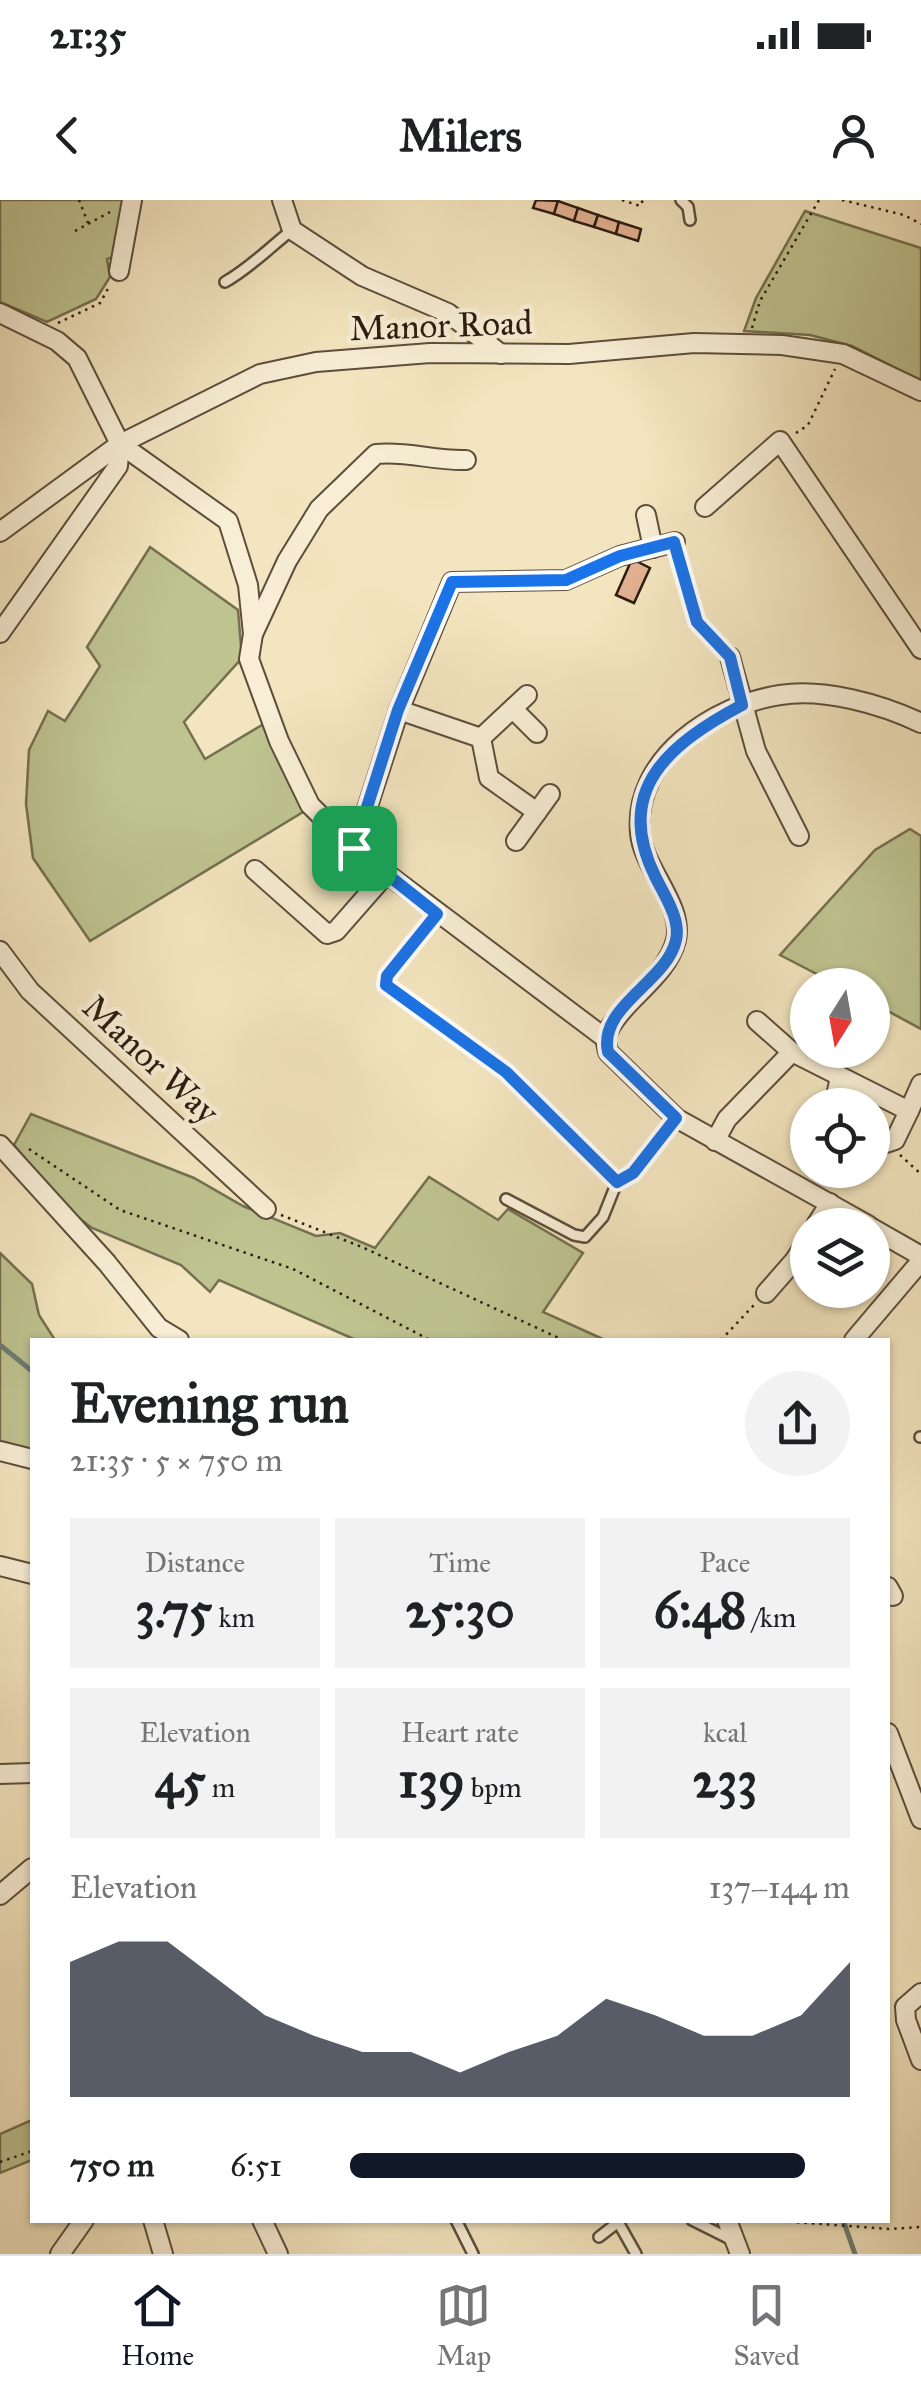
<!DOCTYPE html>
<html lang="en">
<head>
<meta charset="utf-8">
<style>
	body { margin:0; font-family:"IM FELL Great Primer",serif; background:#f2f2f2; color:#202124; height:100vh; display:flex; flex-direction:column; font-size:38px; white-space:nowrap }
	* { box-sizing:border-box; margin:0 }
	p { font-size:32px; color:#757577 }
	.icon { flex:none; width:55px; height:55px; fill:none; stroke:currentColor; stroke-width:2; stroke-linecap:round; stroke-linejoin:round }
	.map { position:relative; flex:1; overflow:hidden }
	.side { position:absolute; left:30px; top:1138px; width:860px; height:885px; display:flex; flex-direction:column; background:#fff; border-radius:0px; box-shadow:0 2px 8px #0004 }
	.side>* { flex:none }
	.needle { width:65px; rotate:191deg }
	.buttons { position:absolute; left:790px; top:768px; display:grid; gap:20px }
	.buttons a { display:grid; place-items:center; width:100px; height:100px; border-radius:50%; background:#fff; box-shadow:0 2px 8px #0004; font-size:50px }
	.pin { position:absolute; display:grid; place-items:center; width:85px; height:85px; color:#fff; margin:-42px; border-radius:20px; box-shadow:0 5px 15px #0006 }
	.round { display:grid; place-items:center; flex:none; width:105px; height:105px; border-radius:52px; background:#f2f2f2 }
	.summary { display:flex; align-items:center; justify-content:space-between; height:170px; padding:0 40px }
	h1 { font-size:55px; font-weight:800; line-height:75px }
	.figures { display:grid; grid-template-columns:repeat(3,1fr); gap:15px; height:170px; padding:10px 40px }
	.figures div { display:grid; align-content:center; border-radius:0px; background:#f2f2f2; text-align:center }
	.figures b { font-size:50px; font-weight:800 }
	.figures small { font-size:28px; font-weight:400 }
	.figures p { font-size:28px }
	.chart { height:280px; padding:20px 40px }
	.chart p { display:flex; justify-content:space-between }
	.chart svg { width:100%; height:180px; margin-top:10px; fill:#111827; opacity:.7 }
	ul { padding:0 40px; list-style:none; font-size:32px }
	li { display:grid; grid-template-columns:160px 120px 1fr; align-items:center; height:75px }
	li i { height:25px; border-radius:12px; background:#111827 }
	.status { display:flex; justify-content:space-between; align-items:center; height:70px; padding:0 50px; background:#fff; direction:ltr }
	.status svg { height:28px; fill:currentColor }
	header { display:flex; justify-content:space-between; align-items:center; height:130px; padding:0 40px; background:#fff; font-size:45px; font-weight:800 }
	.dock { display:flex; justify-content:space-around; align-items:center; height:140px; border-top:2px solid #e0e0e0; background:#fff; font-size:28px; color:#757577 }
	.dock a { display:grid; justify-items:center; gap:5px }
	.dock .selected { color:#111827 }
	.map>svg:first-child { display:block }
	.green { fill:#bec390; stroke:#747050; stroke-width:2.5 }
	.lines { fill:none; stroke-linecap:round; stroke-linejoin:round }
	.stream { stroke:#6e7e72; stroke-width:5 }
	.building { fill:#e3b092; stroke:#2b1c10; stroke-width:2.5 }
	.service-casing { stroke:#5d4e3c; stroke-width:14 }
	.minor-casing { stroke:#5d4e3c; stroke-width:22 }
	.path { stroke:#2b1c10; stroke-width:2.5; stroke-dasharray:2.5 5; stroke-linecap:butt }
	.service { stroke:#f7eed5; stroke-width:9 }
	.minor { stroke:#f7eed5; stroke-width:18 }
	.route-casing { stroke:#fff; stroke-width:20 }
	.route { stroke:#1a73e8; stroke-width:12 }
	.labels { text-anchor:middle; stroke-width:9; stroke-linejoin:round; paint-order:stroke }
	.street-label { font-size:35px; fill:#2b1c10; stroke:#f7eed5 }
</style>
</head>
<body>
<div class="status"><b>21:35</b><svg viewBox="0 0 49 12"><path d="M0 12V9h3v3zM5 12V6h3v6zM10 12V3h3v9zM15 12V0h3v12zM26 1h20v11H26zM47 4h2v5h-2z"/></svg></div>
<header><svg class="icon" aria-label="back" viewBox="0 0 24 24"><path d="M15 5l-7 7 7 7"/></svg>Milers<svg class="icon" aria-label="person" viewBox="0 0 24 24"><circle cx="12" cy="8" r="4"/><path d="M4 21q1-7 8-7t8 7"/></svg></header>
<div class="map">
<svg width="921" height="2054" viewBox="0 0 921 2054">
	<rect width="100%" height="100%" fill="#f3e5bf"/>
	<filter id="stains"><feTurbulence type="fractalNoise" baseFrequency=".002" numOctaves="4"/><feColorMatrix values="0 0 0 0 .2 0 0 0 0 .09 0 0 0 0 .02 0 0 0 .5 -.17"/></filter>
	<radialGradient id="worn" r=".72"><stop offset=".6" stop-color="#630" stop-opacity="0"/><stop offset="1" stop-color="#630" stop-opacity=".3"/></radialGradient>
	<!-- green -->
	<g class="green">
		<polygon points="0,0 126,0 118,55 107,59 110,77 96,99 47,122 0,102"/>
		<polygon points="805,11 921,48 921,181 852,146 810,135 744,131 756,98"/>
		<polygon points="150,347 238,410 242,458 184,522 205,559 267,522 308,609 90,741 33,658 26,604 29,550 48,511 65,521 100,466 87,447"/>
		<polygon points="910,629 921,636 921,829 873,803 872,785 838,785 780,755 875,650"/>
		<polygon points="31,914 194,978 243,1006 316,1036 340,1033 375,1048 429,977 498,1020 508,1009 583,1053 543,1112 605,1140 356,1140 219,1080 210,1092 181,1065 92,1028 67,1009 14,945"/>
		<polygon points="0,1053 32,1084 39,1115 55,1140 32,1140 32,1251 0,1242"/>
		<polygon points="32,1920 32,1960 0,1973 0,1934"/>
	</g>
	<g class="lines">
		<!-- stream -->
		<g class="stream">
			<polyline points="0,1145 32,1171"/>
			<polyline points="843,2020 855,2054"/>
		</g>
	</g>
	<!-- building -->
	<g class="building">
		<polygon points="536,0 558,1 554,14 533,8"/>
		<polygon points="558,1 578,8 574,21 554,14"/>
		<polygon points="578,8 598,15 594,27 574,21"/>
		<polygon points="598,15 619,22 616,34 594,27"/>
		<polygon points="619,22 641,29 638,41 616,34"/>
		<polygon points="632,359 650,368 634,403 616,395"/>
	</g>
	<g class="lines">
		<defs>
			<g id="service">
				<polyline points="681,0 688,7 690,20"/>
				<path d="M225,82C250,68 269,48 292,30"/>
				<polyline points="437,714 387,776 385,785 506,872 617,982 633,973 676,918"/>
				<polyline points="506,999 574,1035 585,1037 603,1017 617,982"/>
				<polyline points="920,1237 921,1237"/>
				<polyline points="456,2020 473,2054"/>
				<polyline points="692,2020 732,2040"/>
				<polyline points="618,2022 636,2054"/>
				<polyline points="599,2037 621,2020"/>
			</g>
			<g id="minor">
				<polyline points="282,0 292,30 362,76 448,113 501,154"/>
				<polyline points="119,71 132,0"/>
				<polyline points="0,113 57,141 77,158 120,244 228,321 248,385 253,434 249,459 279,541 310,605 354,649 605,838 608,852 676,918 868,1025"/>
				<polyline points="705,307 780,241 921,449"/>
				<polyline points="646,315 653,348"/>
				<polyline points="0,332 120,244 260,174 316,162 430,153 569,154 694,143 782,145 843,154 921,191"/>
				<path d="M254,432L287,361L319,309L376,254C408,251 434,261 466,260"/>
				<polyline points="0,433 118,266 120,244"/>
				<polyline points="730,457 756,551 799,636"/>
				<polyline points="513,509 537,533"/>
				<polyline points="399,510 481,538"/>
				<polyline points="481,538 489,578 537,612"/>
				<polyline points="481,538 527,495"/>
				<polyline points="516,641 550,594"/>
				<polyline points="354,649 399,510 452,382 566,380 620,356 675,342"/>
				<polyline points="255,670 327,734 336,731 386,674"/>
				<polyline points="0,751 30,791 266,1009"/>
				<polyline points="757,821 792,852"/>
				<path d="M605,838C619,801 666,780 676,740C684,705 643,668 640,633C633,558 714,505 780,495C824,488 881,504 921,523"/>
				<polyline points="834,905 840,877"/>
				<polyline points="872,936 886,943 895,940 909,911"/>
				<polyline points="715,941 727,919 792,852 909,911 921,884"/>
				<polyline points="0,945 107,1063 159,1128 179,1140"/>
				<polyline points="816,1025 830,1003"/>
				<polyline points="872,1028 921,1056"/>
				<polyline points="766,1093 794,1061 808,1040"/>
				<polyline points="854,1140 921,1061"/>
				<polyline points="0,1251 32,1259"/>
				<polyline points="0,1366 32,1374"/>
				<polyline points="888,1387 893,1396"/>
				<polyline points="888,1533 921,1619"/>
				<polyline points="0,1574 32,1573"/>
				<polyline points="0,1695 32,1668"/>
				<polyline points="921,1793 905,1807 906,1820 921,1860"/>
				<polyline points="153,2020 163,2054"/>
				<polyline points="262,2020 278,2054"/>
				<polyline points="727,2020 740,2054"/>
				<polyline points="60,2054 84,2020"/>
			</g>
		</defs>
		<!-- service casing -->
		<use href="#service" class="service-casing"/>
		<!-- minor casing -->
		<use href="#minor" class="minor-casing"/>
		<!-- path -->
		<g class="path">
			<polyline points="79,0 88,23"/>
			<polyline points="622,0 640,6 643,0"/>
			<polyline points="842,0 904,15 921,24"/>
			<polyline points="75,31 110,12"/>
			<polyline points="58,123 100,103 110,85"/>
			<polyline points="752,128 760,101 819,0"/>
			<polyline points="796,233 808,225 835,169"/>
			<polyline points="680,361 697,422 717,443"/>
			<polyline points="29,949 120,1010 293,1069 430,1140"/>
			<polyline points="900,955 921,974"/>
			<polyline points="281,1015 362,1047 563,1140"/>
			<polyline points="721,1140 754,1105"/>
			<polyline points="0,1962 32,1951"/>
			<polyline points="767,2020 889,2029 921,2027"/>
		</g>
		<!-- service -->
		<use href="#service" class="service"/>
		<!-- minor -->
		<use href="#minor" class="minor"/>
	</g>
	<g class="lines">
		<defs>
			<path id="route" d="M674,342L697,422L730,457L742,505C671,543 612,589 655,676C664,695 681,719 676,740C667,782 598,806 608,852L676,918L633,973L617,982L506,872L386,785L387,776L437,714L354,648L398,510L452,382L566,380L620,356Z"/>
		</defs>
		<!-- route casing -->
		<use href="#route" class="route-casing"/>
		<!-- route -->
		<use href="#route" class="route"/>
	</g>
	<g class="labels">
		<!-- street labels -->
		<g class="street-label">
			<text transform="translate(441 125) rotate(-2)" y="12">Manor Road</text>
			<text transform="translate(151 859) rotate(43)" y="12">Manor Way</text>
		</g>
	</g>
	<rect width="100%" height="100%" filter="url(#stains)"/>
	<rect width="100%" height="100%" fill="url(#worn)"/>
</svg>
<div class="buttons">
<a><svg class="needle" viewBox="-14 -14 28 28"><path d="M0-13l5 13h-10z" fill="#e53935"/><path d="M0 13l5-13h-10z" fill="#757577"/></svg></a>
<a><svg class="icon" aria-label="locate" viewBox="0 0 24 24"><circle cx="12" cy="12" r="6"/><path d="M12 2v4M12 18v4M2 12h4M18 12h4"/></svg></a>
<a><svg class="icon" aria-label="layers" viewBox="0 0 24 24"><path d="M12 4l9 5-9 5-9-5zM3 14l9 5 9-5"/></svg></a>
</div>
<div class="pin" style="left:354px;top:648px;background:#1e9e55"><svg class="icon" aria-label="arrive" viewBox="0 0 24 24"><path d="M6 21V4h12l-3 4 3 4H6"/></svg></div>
<section class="side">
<div class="summary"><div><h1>Evening run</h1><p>21:35 · 5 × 750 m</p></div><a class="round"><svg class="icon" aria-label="share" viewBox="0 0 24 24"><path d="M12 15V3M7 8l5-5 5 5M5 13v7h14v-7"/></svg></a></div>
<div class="figures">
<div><p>Distance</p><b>3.75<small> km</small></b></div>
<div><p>Time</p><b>25:30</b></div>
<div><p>Pace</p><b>6:48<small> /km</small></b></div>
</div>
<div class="figures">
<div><p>Elevation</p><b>45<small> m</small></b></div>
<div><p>Heart rate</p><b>139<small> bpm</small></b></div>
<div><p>kcal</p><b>233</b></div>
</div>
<div class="chart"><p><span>Elevation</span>137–144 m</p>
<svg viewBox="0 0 160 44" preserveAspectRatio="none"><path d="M0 44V11L10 6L20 6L30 15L40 24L50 29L60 33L70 33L80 38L90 33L100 29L110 20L120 24L130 29L140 29L150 24L160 11V44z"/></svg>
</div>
<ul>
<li><b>750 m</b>6:51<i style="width:91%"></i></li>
</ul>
</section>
</div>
<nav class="dock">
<a class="selected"><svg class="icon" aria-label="home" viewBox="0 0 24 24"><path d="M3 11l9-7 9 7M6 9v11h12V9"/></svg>Home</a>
<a><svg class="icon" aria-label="map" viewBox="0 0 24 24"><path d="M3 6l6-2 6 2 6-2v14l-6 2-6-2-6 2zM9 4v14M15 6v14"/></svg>Map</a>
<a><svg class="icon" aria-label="saved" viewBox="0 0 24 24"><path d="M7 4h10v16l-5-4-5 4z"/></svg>Saved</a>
</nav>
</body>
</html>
